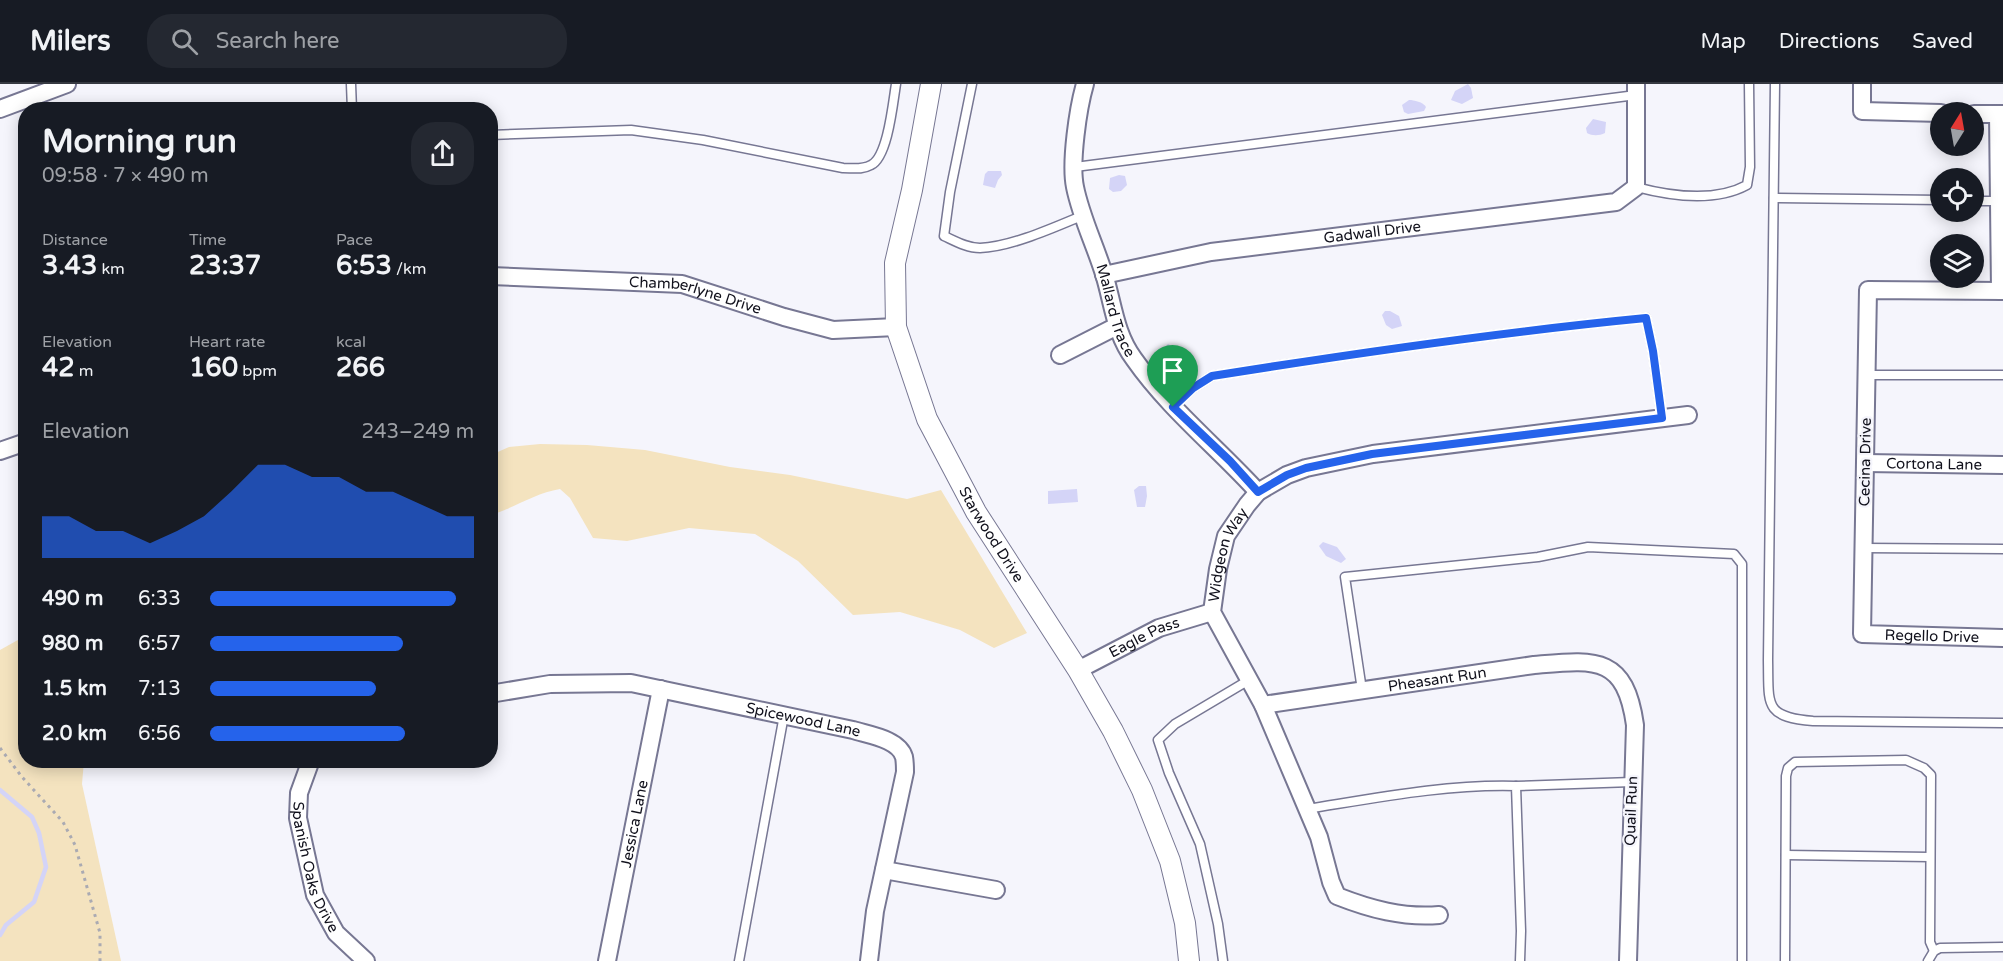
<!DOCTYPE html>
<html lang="en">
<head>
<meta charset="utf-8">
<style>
	body { margin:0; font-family:"Varela Round",sans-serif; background:#242831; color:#f1f3f6; height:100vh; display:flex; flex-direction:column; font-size:22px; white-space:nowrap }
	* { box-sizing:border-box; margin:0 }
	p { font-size:20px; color:#9ea1a6 }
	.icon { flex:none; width:33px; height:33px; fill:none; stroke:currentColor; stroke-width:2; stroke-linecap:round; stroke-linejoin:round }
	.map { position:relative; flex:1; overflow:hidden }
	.sheet { position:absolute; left:18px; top:18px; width:480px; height:666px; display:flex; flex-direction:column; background:#171b24; border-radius:24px; box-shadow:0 3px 15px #0003 }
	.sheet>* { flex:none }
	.needle { width:39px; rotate:11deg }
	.controls { position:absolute; left:1930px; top:18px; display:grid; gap:12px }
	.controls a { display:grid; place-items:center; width:54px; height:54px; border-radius:50%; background:#171b24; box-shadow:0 3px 15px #0003; font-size:30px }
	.pin { position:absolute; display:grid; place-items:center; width:51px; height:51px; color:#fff; margin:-62px -26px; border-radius:50% 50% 50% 0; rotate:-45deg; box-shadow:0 0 6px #0007 }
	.pin .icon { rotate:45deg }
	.round { display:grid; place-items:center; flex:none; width:63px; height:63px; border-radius:24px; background:#242831 }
	.head { display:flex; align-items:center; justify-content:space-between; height:102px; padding:0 24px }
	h1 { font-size:33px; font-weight:800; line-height:45px }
	.figures { display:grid; grid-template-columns:repeat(3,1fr); gap:9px; height:102px; padding:6px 24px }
	.figures div { display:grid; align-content:center }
	.figures b { font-size:26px; font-weight:800 }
	.figures small { font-size:16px; font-weight:400 }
	.figures p { font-size:16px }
	.chart { height:168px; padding:12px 24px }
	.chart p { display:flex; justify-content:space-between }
	.chart svg { width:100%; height:108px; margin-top:6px; fill:#2563eb; opacity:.7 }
	ul { padding:0 24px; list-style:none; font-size:20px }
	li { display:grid; grid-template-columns:96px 72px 1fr; align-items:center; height:45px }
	li i { height:15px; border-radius:8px; background:#2563eb }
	header { display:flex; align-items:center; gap:36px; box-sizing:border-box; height:84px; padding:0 30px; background:#171b24; border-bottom:2px solid #363941 }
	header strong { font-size:28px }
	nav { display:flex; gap:33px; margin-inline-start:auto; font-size:21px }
	.search { width:420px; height:54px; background:#242831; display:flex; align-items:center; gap:15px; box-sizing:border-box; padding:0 21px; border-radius:24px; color:#9ea1a6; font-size:22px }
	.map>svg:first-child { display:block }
	.green { fill:#f4e3bf }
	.water { fill:#d4d4f7 }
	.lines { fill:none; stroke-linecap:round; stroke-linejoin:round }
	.stream { stroke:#d4d4f7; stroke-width:4.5 }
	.service-casing { stroke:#777793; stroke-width:11 }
	.minor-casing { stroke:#777793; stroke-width:20 }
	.tertiary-casing { stroke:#777793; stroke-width:22 }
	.path { stroke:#aaaab2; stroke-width:3; stroke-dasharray:3 4.5; stroke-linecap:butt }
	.service { stroke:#fff; stroke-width:8 }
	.minor { stroke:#fff; stroke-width:16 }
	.tertiary { stroke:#fff; stroke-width:20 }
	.route-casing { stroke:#fff; stroke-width:12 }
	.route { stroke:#2563eb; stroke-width:8 }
	.labels { text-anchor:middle; stroke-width:4.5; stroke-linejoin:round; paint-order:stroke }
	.street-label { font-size:15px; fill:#11111c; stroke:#f5f5fc }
</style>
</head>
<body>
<header>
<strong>Milers</strong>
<div class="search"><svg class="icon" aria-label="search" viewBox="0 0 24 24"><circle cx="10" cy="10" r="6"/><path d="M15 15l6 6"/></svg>Search here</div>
<nav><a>Map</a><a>Directions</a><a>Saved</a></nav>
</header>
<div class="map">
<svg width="2003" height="877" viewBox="0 0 2003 877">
	<rect width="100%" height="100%" fill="#f5f5fc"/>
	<!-- green -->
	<g class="green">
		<path d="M540,360L587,361L645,366L730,383L790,391L907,415L941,406L1027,549L994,564L960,546L900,528L853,531L798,477L755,450L689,444L627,457L593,454L570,414L560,405C535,409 514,424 491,431V371L509,363Z"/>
		<polygon points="25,552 26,676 84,677 82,700 121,877 0,877 0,566"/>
	</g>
	<!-- water -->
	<g class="water">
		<polygon points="1468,0 1471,4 1473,14 1462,20 1451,16 1455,7"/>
		<path d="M1409,16C1414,16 1423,18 1426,23L1424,27L1408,30L1404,28L1402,21Z"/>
		<path d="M1593,35L1606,38L1605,49C1599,52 1592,52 1587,49L1586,44Z"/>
		<polygon points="988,87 1001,87 1002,91 998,96 995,104 983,101 985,90"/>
		<polygon points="1119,91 1125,92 1127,101 1121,107 1113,108 1109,105 1110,94"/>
		<polygon points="1385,227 1390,227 1399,232 1402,242 1392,245 1386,241 1382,231"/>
		<path d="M1168,260L1177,265L1176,273L1181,278L1176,284H1173C1166,279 1164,275 1162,266Z"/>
		<polygon points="1139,402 1146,402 1147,412 1145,423 1137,423 1134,406"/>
		<polygon points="1077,405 1078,418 1048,420 1048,407"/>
		<polygon points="1323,458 1337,463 1346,475 1341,479 1326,472 1319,462"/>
	</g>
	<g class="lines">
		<!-- stream -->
		<polyline class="stream" points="0,706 32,733 39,749 46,783 34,818 6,841 0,851"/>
		<defs>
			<g id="service">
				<polyline points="351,0 352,26"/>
				<path d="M972,0L950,108L944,152C955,157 967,164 980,164C1011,163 1055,143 1084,131"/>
				<path d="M1775,0L1768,576C1769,620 1763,633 1813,637L2003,639"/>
				<path d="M490,51L631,46L703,56L843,84C853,84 862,86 871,81C888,73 893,18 896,0"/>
				<polyline points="1075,83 1636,11"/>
				<path d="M1636,103C1670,112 1714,119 1747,101L1750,83L1749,0"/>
				<polyline points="1774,114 1941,116"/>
				<polyline points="1974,117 1999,117"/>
				<polyline points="1867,291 2003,291"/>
				<path d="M1173,323L1193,304L1212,292C1356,269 1501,248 1646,234L1653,267L1662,334"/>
				<polyline points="1864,464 2003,465"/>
				<polyline points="1362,606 1345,493 1538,473 1588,463 1734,470 1742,480 1742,877"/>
				<polyline points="1516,702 1632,698"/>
				<path d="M1307,725C1376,714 1446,700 1516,702L1521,847L1520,877"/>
				<polyline points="1786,771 1930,773"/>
				<polyline points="739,877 784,631"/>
				<polyline points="1223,877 1218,840 1200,760 1169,689 1158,656 1175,640 1249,596"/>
				<polyline points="1785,877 1786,692 1788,684 1795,678 1906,676 1924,684 1931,691 1930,858 1934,867"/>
				<polyline points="1928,877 1934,867 1940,864 2003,863"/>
			</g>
			<g id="minor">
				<path id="s1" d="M1085,0C1078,24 1070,79 1075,103C1081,133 1095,161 1104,190C1113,219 1115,250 1134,275C1169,325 1217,363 1258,408"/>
				<polyline points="1862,0 1862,27 1941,29"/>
				<polyline points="0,25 67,0"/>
				<polyline points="1974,30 2003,30"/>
				<polyline points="1998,30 2000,207"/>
				<path id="s2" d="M1104,191L1211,168L1616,118L1636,103V0"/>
				<path id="s3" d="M490,192L682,200L784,233L833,246L896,243"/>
				<path id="s4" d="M2003,207L1868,206L1862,550L2003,554"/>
				<polyline points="1060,271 1117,242"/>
				<polyline points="0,367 26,358"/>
				<path id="s5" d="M1865,379L2003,381"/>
				<path id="s6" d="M1078,586L1159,544L1212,528"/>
				<path id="s7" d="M490,610L550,600L631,599L853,646C869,651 899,655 904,673C905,678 905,684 905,688L875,827L869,877"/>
				<path id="s8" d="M1263,621L1534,581C1594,576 1625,570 1635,641L1628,877"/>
				<path id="s9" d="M311,676L299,709L298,734L315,811L336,849L366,877"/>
				<polyline points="884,786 996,806"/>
				<path id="s10" d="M1439,831C1403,834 1370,825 1337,812L1331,798L1319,753L1263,621L1212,528L1218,485L1226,452L1247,421L1258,408L1287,391L1306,384L1373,370L1688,331"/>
				<path id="s11" d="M607,877L661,605"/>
			</g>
			<g id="tertiary">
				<path id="s12" d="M931,0L912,106L895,179L896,243L927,335L976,428L1078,586L1113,647L1142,706L1170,777L1185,839L1189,877"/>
			</g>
		</defs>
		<!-- service casing -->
		<use href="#service" class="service-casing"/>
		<!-- minor casing -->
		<use href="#minor" class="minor-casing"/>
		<!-- tertiary casing -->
		<use href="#tertiary" class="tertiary-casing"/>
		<!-- path -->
		<polyline class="path" points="0,664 22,693 63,738 75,761 100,849 100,877"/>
		<!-- service -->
		<use href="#service" class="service"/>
		<!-- minor -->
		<use href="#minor" class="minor"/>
		<!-- tertiary -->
		<use href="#tertiary" class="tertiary"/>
	</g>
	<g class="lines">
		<defs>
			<path id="route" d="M1646,234L1653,267L1662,334L1372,370L1306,384L1287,391L1258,408L1230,377L1173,323L1193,304L1212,292C1356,269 1501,248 1646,234Z"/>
		</defs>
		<!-- route casing -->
		<use href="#route" class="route-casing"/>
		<!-- route -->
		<use href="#route" class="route"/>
	</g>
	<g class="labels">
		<!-- street labels -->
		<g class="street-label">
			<text dy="5" stroke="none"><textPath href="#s2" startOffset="272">Gadwall Drive</textPath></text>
			<text dy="5" stroke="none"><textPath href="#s3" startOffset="207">Chamberlyne Drive</textPath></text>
			<text dy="5" stroke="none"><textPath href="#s1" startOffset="234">Mallard Trace</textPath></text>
			<text transform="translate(1865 378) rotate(-89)" y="5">Cecina Drive</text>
			<text dy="5" stroke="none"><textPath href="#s5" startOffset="69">Cortona Lane</textPath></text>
			<text dy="5" stroke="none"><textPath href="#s12" startOffset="476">Starwood Drive</textPath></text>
			<text dy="5" stroke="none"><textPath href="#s10" startOffset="476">Widgeon Way</textPath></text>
			<text dy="5" stroke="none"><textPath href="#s4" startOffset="549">Regello Drive</textPath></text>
			<text dy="5" stroke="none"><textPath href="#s6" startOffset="74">Eagle Pass</textPath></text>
			<text dy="5" stroke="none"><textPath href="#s8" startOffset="176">Pheasant Run</textPath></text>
			<text dy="5" stroke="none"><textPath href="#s7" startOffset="318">Spicewood Lane</textPath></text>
			<text transform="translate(1631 727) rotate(-88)" y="5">Quail Run</text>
			<text dy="5" stroke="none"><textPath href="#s11" startOffset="140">Jessica Lane</textPath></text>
			<text dy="5" stroke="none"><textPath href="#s9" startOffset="112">Spanish Oaks Drive</textPath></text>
		</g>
	</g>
</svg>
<div class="controls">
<a><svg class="needle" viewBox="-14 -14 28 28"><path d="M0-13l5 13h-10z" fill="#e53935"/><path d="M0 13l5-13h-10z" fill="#9ea1a6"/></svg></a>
<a><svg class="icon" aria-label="locate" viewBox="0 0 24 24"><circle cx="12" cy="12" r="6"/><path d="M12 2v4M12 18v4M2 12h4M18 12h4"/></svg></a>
<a><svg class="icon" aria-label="layers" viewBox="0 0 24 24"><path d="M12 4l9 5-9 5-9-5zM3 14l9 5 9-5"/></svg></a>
</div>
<div class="pin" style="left:1173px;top:323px;background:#1e9e55"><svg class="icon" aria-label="arrive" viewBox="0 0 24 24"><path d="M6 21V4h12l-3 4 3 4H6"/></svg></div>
<section class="sheet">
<div class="head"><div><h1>Morning run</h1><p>09:58 · 7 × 490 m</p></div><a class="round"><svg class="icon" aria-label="share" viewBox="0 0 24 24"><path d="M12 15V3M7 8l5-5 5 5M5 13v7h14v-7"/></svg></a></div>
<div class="figures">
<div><p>Distance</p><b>3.43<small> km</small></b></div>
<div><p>Time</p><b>23:37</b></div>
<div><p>Pace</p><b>6:53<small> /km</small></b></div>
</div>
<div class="figures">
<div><p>Elevation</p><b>42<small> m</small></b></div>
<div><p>Heart rate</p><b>160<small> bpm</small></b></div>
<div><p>kcal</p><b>266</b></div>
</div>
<div class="chart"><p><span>Elevation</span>243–249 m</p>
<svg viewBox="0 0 160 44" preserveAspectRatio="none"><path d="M0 44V27L10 27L20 33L30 33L40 38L50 33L60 27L70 17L80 6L90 6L100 11L110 11L120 17L130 17L140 22L150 27L160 27V44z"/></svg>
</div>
<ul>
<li><b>490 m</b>6:33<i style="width:93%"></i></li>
<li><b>980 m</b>6:57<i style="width:73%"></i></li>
<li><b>1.5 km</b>7:13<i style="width:63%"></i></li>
<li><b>2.0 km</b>6:56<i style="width:74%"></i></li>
</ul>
</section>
</div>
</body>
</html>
